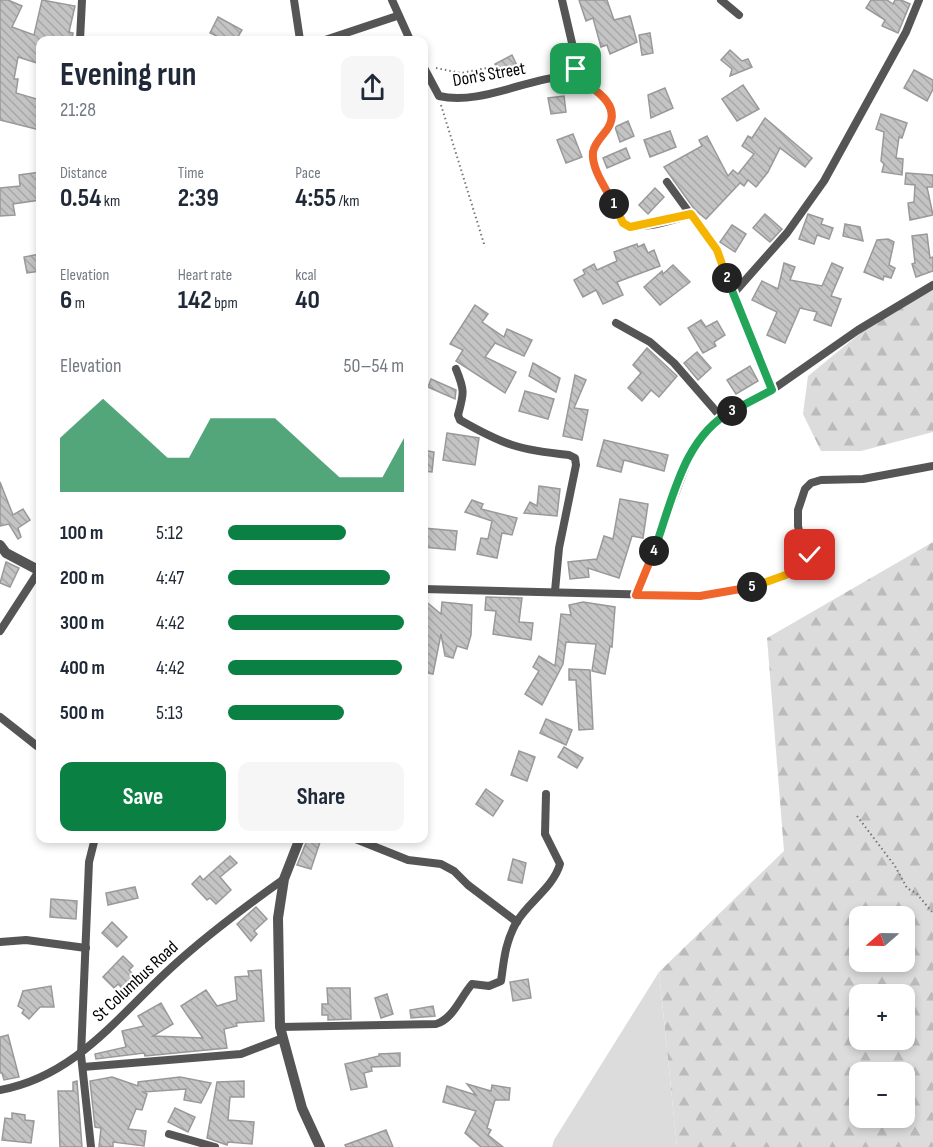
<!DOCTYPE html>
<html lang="en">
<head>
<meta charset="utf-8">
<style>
	body { margin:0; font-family:"Sofia Sans Condensed",sans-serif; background:#f6f6f7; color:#1f2937; height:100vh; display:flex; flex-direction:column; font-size:22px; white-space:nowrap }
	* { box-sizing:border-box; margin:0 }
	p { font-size:20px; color:#747a83 }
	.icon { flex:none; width:33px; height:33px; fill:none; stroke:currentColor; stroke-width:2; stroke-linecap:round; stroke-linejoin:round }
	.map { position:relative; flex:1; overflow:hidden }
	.panel { position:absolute; left:36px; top:36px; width:392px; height:807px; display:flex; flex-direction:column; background:#fff; border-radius:12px; box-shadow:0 3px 9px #0003 }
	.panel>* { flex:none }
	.needle { width:39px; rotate:250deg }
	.buttons { position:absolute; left:849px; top:906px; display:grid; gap:12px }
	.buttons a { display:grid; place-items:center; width:66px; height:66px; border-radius:12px; background:#fff; box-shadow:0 3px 9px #0003; font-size:30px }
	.pin { position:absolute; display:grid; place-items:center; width:51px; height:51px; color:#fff; margin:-26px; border-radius:12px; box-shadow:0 3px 9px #0006 }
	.km { position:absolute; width:30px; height:30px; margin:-15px; border-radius:50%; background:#222; color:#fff; font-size:16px; line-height:30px; text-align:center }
	.round { display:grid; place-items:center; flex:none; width:63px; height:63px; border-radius:12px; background:#f6f6f7 }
	.overview { display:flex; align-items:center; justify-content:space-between; height:102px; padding:0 24px }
	h1 { font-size:33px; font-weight:700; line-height:45px }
	.figures { display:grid; grid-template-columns:repeat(3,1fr); gap:9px; height:102px; padding:6px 24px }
	.figures div { display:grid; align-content:center }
	.figures b { font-size:26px; font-weight:700 }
	.figures small { font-size:16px; font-weight:400 }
	.figures p { font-size:16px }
	.chart { height:168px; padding:12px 24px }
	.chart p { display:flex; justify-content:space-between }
	.chart svg { width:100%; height:108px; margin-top:6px; fill:#0b8043; opacity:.7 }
	.cta { display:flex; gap:12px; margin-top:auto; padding:12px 24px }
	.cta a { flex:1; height:69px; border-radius:12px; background:#0b8043; color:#fff; font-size:24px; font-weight:700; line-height:69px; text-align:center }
	.cta a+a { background:#f6f6f7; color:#1f2937 }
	ul { padding:0 24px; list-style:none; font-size:20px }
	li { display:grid; grid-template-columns:96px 72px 1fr; align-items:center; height:45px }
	li i { height:15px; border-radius:8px; background:#0b8043 }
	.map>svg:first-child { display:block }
	.grass { fill:#dcdcdc }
	.forest { fill:url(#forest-firs); fill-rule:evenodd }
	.building { fill:url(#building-back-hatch); stroke:#999; stroke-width:1.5 }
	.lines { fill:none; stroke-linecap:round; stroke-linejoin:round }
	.path { stroke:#777; stroke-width:2; stroke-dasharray:1.5 3; stroke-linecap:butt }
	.minor { stroke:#555; stroke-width:8 }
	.tertiary { stroke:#555; stroke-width:10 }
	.split-1-casing { stroke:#fff; stroke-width:12 }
	.split-2-casing { stroke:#fff; stroke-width:12 }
	.split-3-casing { stroke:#fff; stroke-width:12 }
	.split-4-casing { stroke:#fff; stroke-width:12 }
	.split-5-casing { stroke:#fff; stroke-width:12 }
	.split-6-casing { stroke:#fff; stroke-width:12 }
	.split-1 { stroke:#f0652b; stroke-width:8 }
	.split-2 { stroke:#f5b400; stroke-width:8 }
	.split-3 { stroke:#22a559; stroke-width:8 }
	.split-4 { stroke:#22a559; stroke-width:8 }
	.split-5 { stroke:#f0652b; stroke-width:8 }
	.split-6 { stroke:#f5b400; stroke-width:8 }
	.labels { text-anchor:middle; stroke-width:4.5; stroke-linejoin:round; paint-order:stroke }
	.street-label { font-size:18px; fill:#000; stroke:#fff }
</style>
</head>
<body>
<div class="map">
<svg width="933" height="1147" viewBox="0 0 933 1147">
	<defs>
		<pattern id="forest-firs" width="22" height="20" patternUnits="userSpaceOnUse" patternTransform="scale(1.5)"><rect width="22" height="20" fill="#dcdcdc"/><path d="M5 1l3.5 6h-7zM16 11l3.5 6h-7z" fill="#bbb"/></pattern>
		<pattern id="building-back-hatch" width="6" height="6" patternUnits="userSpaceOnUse" patternTransform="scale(1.5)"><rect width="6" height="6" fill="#c4c4c4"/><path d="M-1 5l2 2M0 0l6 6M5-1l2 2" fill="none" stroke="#a7a7a7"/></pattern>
	</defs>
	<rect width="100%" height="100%" fill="#fff"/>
	<!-- grass -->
	<polygon class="grass" points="659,972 677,1147 552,1147 554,1140"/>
	<!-- forest -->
	<g class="forest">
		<polygon points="933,285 933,432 861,451 821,451 803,414 808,376 868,327"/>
		<path d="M933,542V1147H677L659,972L784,851L767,638ZM860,916H904V962H860ZM860,994H904V1040H860ZM860,1072H904V1118H860Z"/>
	</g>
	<!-- building -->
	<g class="building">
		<polygon points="0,0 8,0 22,6 12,27 34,35 42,0 75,6 69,32 73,33 72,40 40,40 40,64 18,57 14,79 18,79 16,93 40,100 40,130 0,120"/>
		<polygon points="579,0 607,0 614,20 630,16 637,42 610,54 607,45 601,47 593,18 586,21"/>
		<polygon points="871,0 887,0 893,4 895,0 901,0 910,4 898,33 882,26 885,20 866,8"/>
		<polygon points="218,17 242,30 236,40 225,40 210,33"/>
		<polygon points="650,33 653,53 642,55 639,35"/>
		<polygon points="730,50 742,61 748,59 752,67 730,76 732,69 721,60"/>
		<polygon points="512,55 519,70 502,78 495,64"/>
		<polygon points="914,70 933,80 933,89 927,101 904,88"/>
		<polygon points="743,85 759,109 737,121 722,99"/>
		<polygon points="665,88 673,108 651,118 648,95"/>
		<polygon points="564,96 566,112 551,114 548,98"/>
		<polygon points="881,114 907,123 902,138 899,137 896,158 903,159 902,175 882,172 884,164 881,161 884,132 876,129"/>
		<polygon points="765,118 812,158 805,167 780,148 768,172 756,187 748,180 744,186 740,183 706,219 695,210 664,167 702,146 699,140 707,136 728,176 733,170 738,174 754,154 742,146 748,136 752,138"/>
		<polygon points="628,121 634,136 620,142 615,127"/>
		<polygon points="670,131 676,147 650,157 644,140"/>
		<polygon points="573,134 582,157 566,163 557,140"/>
		<polygon points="626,148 630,158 607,168 603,158"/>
		<polygon points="40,172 40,200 13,204 15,215 0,216 0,188 20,186 19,175"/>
		<polygon points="906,173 933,175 933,187 927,187 933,215 910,220 908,203 914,202 915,185 905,184"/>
		<polygon points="655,188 664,197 648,214 639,205"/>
		<polygon points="765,214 782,229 770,242 753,228"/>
		<polygon points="808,214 823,219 821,224 833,228 829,239 817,235 814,244 799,239"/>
		<polygon points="845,224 860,227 863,241 843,236"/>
		<polygon points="732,225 746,234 735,252 720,242"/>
		<polygon points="927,234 930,258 933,257 933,271 916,277 912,264 915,263 912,236"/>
		<polygon points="888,239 894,242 889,265 895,268 891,278 884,276 883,280 864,272 877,240"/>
		<polygon points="637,244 638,247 644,244 648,253 654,250 660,266 617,282 623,295 603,304 596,290 583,297 574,280 585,274 583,270 594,264 597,270 617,261 614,252"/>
		<polygon points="40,254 40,271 27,273 24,257"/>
		<polygon points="784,263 795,267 790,280 822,286 832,263 843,268 831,296 841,299 831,326 814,320 817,312 800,308 785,343 767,335 777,312 752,300 762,281 778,289"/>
		<polygon points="673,265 690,282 660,305 644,287 662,271 663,274"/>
		<polygon points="475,305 488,314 482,322 504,337 507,329 532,340 524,356 495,343 485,357 516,372 505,393 456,361 463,350 450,344"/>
		<polygon points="701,320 706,327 717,321 725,335 714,342 716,346 703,353 688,328"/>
		<polygon points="647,348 677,376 659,397 651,390 642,401 628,388 641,373 633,365"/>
		<polygon points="697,352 711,368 698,380 684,363"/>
		<polygon points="533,363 560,378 556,392 529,376"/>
		<polygon points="750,366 758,381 736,394 727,380"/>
		<polygon points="575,375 586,380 574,408 588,410 582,440 563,436"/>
		<polygon points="431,379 456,390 455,399 428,387"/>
		<polygon points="525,391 554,399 548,419 519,411"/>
		<polygon points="447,433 479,438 475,465 443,460"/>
		<polygon points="604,440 668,455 664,471 624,460 621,472 597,466"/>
		<polygon points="423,450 434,452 432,472 423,471"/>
		<polygon points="0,482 13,515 23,509 30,520 18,528 21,537 18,539 9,524 0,526"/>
		<polygon points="539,486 560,489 557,516 524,513 530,502 537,506"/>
		<polygon points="620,499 648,504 643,538 632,536 619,578 588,568 589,577 570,579 568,562 597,559 604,536 613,539"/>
		<polygon points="472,500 483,504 481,509 517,518 512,535 502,533 497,558 477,554 481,538 488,539 492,521 465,512"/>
		<polygon points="423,528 457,531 455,550 423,547"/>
		<polygon points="6,562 19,568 10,587 0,583"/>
		<polygon points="486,597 522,598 519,622 533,623 531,640 493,634 496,611 485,610"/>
		<polygon points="423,599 441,614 442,602 472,605 471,635 467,649 457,646 453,658 445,656 441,634 433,674 423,672 423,655 427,641 423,640"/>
		<polygon points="583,602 615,607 612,647 610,646 605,674 592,671 596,644 566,642 563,664 542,705 525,694 539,671 533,667 539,656 555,666 561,614 571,615 569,605"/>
		<polygon points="569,669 590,670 593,729 579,730 576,680 569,680"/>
		<polygon points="546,719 572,730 566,745 540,733"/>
		<polygon points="564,747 583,758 577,768 558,757"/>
		<polygon points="519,751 535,757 527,781 511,775"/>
		<polygon points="486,789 503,801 493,816 476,804"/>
		<polygon points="308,838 320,842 311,869 297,865"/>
		<polygon points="230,856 237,863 220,877 231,890 216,904 210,898 207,900 192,884 200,876 203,880"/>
		<polygon points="513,859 526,863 522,883 508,880"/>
		<polygon points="135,887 138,898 108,905 106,893"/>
		<polygon points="51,899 77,901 76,919 50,917"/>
		<polygon points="256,907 267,919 254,931 257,934 251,941 237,924"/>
		<polygon points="112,922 127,937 117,947 102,933"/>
		<polygon points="123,956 133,966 129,970 135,976 123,989 118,984 114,988 103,977"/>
		<polygon points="261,970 264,1021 236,1023 237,1026 224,1029 227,1048 145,1056 144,1053 96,1059 95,1054 126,1047 122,1031 144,1026 138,1016 161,1003 173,1024 153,1036 203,1038 181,1006 206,990 217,1006 237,1000 235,977 249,976 248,971"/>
		<polygon points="528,979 531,998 513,1001 510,982"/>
		<polygon points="51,986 54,1007 40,1007 29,1019 22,1013 24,1010 18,1006 23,991"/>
		<polygon points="327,988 350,988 351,1019 328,1020 328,1015 322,1015 322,1004 328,1004"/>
		<polygon points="387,994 393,1014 381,1018 375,998"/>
		<polygon points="433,1006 435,1016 411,1018 410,1010"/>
		<polygon points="8,1035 19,1077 4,1080 2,1073 0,1073 0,1037"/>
		<polygon points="400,1053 400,1066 371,1067 372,1071 364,1073 367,1087 351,1090 345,1064 379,1056 379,1054"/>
		<polygon points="112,1077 138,1086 138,1082 180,1077 211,1083 201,1103 184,1100 186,1089 143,1092 147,1094 142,1110 136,1109 128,1129 146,1131 144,1146 113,1142 113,1147 99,1147 101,1128 95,1127 90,1081"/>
		<polygon points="77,1081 82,1147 60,1147 58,1091 73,1091 73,1082"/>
		<polygon points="244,1081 244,1097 230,1097 228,1120 254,1122 252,1144 228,1142 227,1145 207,1138 217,1082"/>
		<polygon points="467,1084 491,1091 492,1085 510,1088 509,1100 495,1100 487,1128 491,1130 488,1135 503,1147 481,1147 465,1133 476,1111 443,1102 447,1086 476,1095"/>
		<polygon points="175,1108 195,1117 188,1132 168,1122"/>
		<polygon points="12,1113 25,1115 25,1120 34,1121 31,1143 2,1140 5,1118 12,1119"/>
		<polygon points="386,1130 393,1147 346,1147 345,1145"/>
	</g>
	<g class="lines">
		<!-- path -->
		<g class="path">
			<polyline points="436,68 461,73 492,67"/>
			<polyline points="441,105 485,247"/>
			<polyline points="857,816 895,866 907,888 917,894 933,913"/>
		</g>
		<!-- minor -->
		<g class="minor">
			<polyline points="294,0 300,40"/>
			<polyline points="392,0 410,40"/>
			<polyline points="721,0 739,15"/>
			<polyline points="80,40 82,0"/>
			<polyline points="325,40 397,16"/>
			<path d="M423,66L439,96C481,106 530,76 573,76L576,60L562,0"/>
			<path d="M573,76C590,86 623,102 608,127C602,138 591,145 593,160C596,177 615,207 623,223C641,232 673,219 691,215L717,250L772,390"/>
			<polyline points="667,182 691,215"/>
			<polyline points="733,294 787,233 824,181 906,32 919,0"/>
			<polyline points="616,323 650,342 674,363 721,417"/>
			<path d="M456,369C465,391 464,393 458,415L460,420C504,445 519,450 569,455L575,458L576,465L559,548L555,591"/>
			<polyline points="423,589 700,596 757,585 801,570 811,564 810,555 801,540 798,526 798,510 805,489 811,483 821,480 863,479 933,466"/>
			<polyline points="636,595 693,448 705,431 721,417 772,390 858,330 933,285"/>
			<polyline points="0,631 39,571"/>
			<polyline points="0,717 37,746"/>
			<polyline points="353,838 408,860 441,864 454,871 468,885 517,922"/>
			<polyline points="0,942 26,940 86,948"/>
			<path d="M280,1027L436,1024C453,1019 460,998 472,984L489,986L501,981C504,960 505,943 516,923C528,902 553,888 560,864L545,834L546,794"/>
			<polyline points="83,1067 241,1054 283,1038"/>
			<path d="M0,1090C76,1076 118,1016 172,967C208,934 246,906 284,879"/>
			<polyline points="169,1134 215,1147"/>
			<polyline points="91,1147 81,1055 89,862 95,838"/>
		</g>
		<!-- tertiary -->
		<g class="tertiary">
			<polyline points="0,545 6,553 40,571"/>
			<polyline points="300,838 284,879 278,918 280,1027 302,1108 320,1147"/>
		</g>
	</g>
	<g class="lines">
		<defs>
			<path id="split-1" d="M576,69L573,76C590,86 623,103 608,128C603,136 595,142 593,152C591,169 607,190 614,204"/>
			<polyline id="split-2" points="614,204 623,223 630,227 691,214 717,250 727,278"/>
			<polyline id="split-3" points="727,278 772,390 732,411"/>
			<path id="split-4" d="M654,551C672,502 683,437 732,411"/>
			<polyline id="split-5" points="654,551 636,595 700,596 752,587"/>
			<polyline id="split-6" points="752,587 808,567 812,562 810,555"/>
		</defs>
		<!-- split-1 casing -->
		<use href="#split-1" class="split-1-casing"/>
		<!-- split-2 casing -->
		<use href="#split-2" class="split-2-casing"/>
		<!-- split-3 casing -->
		<use href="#split-3" class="split-3-casing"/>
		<!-- split-4 casing -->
		<use href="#split-4" class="split-4-casing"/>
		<!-- split-5 casing -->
		<use href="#split-5" class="split-5-casing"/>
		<!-- split-6 casing -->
		<use href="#split-6" class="split-6-casing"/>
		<!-- split-1 -->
		<use href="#split-1" class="split-1"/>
		<!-- split-2 -->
		<use href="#split-2" class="split-2"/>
		<!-- split-3 -->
		<use href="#split-3" class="split-3"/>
		<!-- split-4 -->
		<use href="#split-4" class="split-4"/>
		<!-- split-5 -->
		<use href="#split-5" class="split-5"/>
		<!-- split-6 -->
		<use href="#split-6" class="split-6"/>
	</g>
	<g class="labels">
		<!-- street labels -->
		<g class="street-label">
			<text transform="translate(489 74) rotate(-10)" y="6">Don's Street</text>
			<text transform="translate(135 981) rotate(-43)" y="6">St Columbus Road</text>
		</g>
	</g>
</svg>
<div class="buttons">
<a><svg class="needle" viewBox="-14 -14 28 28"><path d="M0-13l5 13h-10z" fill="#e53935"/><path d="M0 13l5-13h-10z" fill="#747a83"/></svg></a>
<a>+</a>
<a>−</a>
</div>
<div class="pin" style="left:576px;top:69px;background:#1e9e55"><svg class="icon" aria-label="arrive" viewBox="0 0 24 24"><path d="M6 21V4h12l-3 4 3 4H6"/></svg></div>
<div class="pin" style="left:810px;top:555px;background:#d93025"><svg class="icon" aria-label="check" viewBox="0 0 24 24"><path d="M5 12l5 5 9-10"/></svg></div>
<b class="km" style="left:614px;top:204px">1</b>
<b class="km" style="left:727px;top:278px">2</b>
<b class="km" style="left:732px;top:411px">3</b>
<b class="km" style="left:654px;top:551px">4</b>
<b class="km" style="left:752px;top:587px">5</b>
<section class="panel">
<div class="overview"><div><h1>Evening run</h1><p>21:28</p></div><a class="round"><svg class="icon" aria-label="share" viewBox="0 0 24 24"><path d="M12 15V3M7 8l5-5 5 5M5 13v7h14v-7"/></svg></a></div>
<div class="figures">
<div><p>Distance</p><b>0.54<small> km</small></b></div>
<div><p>Time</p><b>2:39</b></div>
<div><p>Pace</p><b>4:55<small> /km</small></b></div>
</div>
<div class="figures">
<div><p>Elevation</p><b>6<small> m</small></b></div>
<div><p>Heart rate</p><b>142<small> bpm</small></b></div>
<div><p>kcal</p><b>40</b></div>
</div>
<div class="chart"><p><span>Elevation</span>50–54 m</p>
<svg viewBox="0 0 160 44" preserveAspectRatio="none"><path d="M0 44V22L10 14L20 6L30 14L40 22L50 30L60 30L70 14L80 14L90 14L100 14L110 22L120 30L130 38L140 38L150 38L160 22V44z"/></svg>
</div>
<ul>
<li><b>100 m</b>5:12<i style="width:67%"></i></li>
<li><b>200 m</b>4:47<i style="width:92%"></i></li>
<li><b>300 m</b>4:42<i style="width:100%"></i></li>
<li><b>400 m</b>4:42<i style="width:99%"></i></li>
<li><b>500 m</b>5:13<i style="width:66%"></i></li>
</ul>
<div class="cta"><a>Save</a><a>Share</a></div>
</section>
</div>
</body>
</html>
